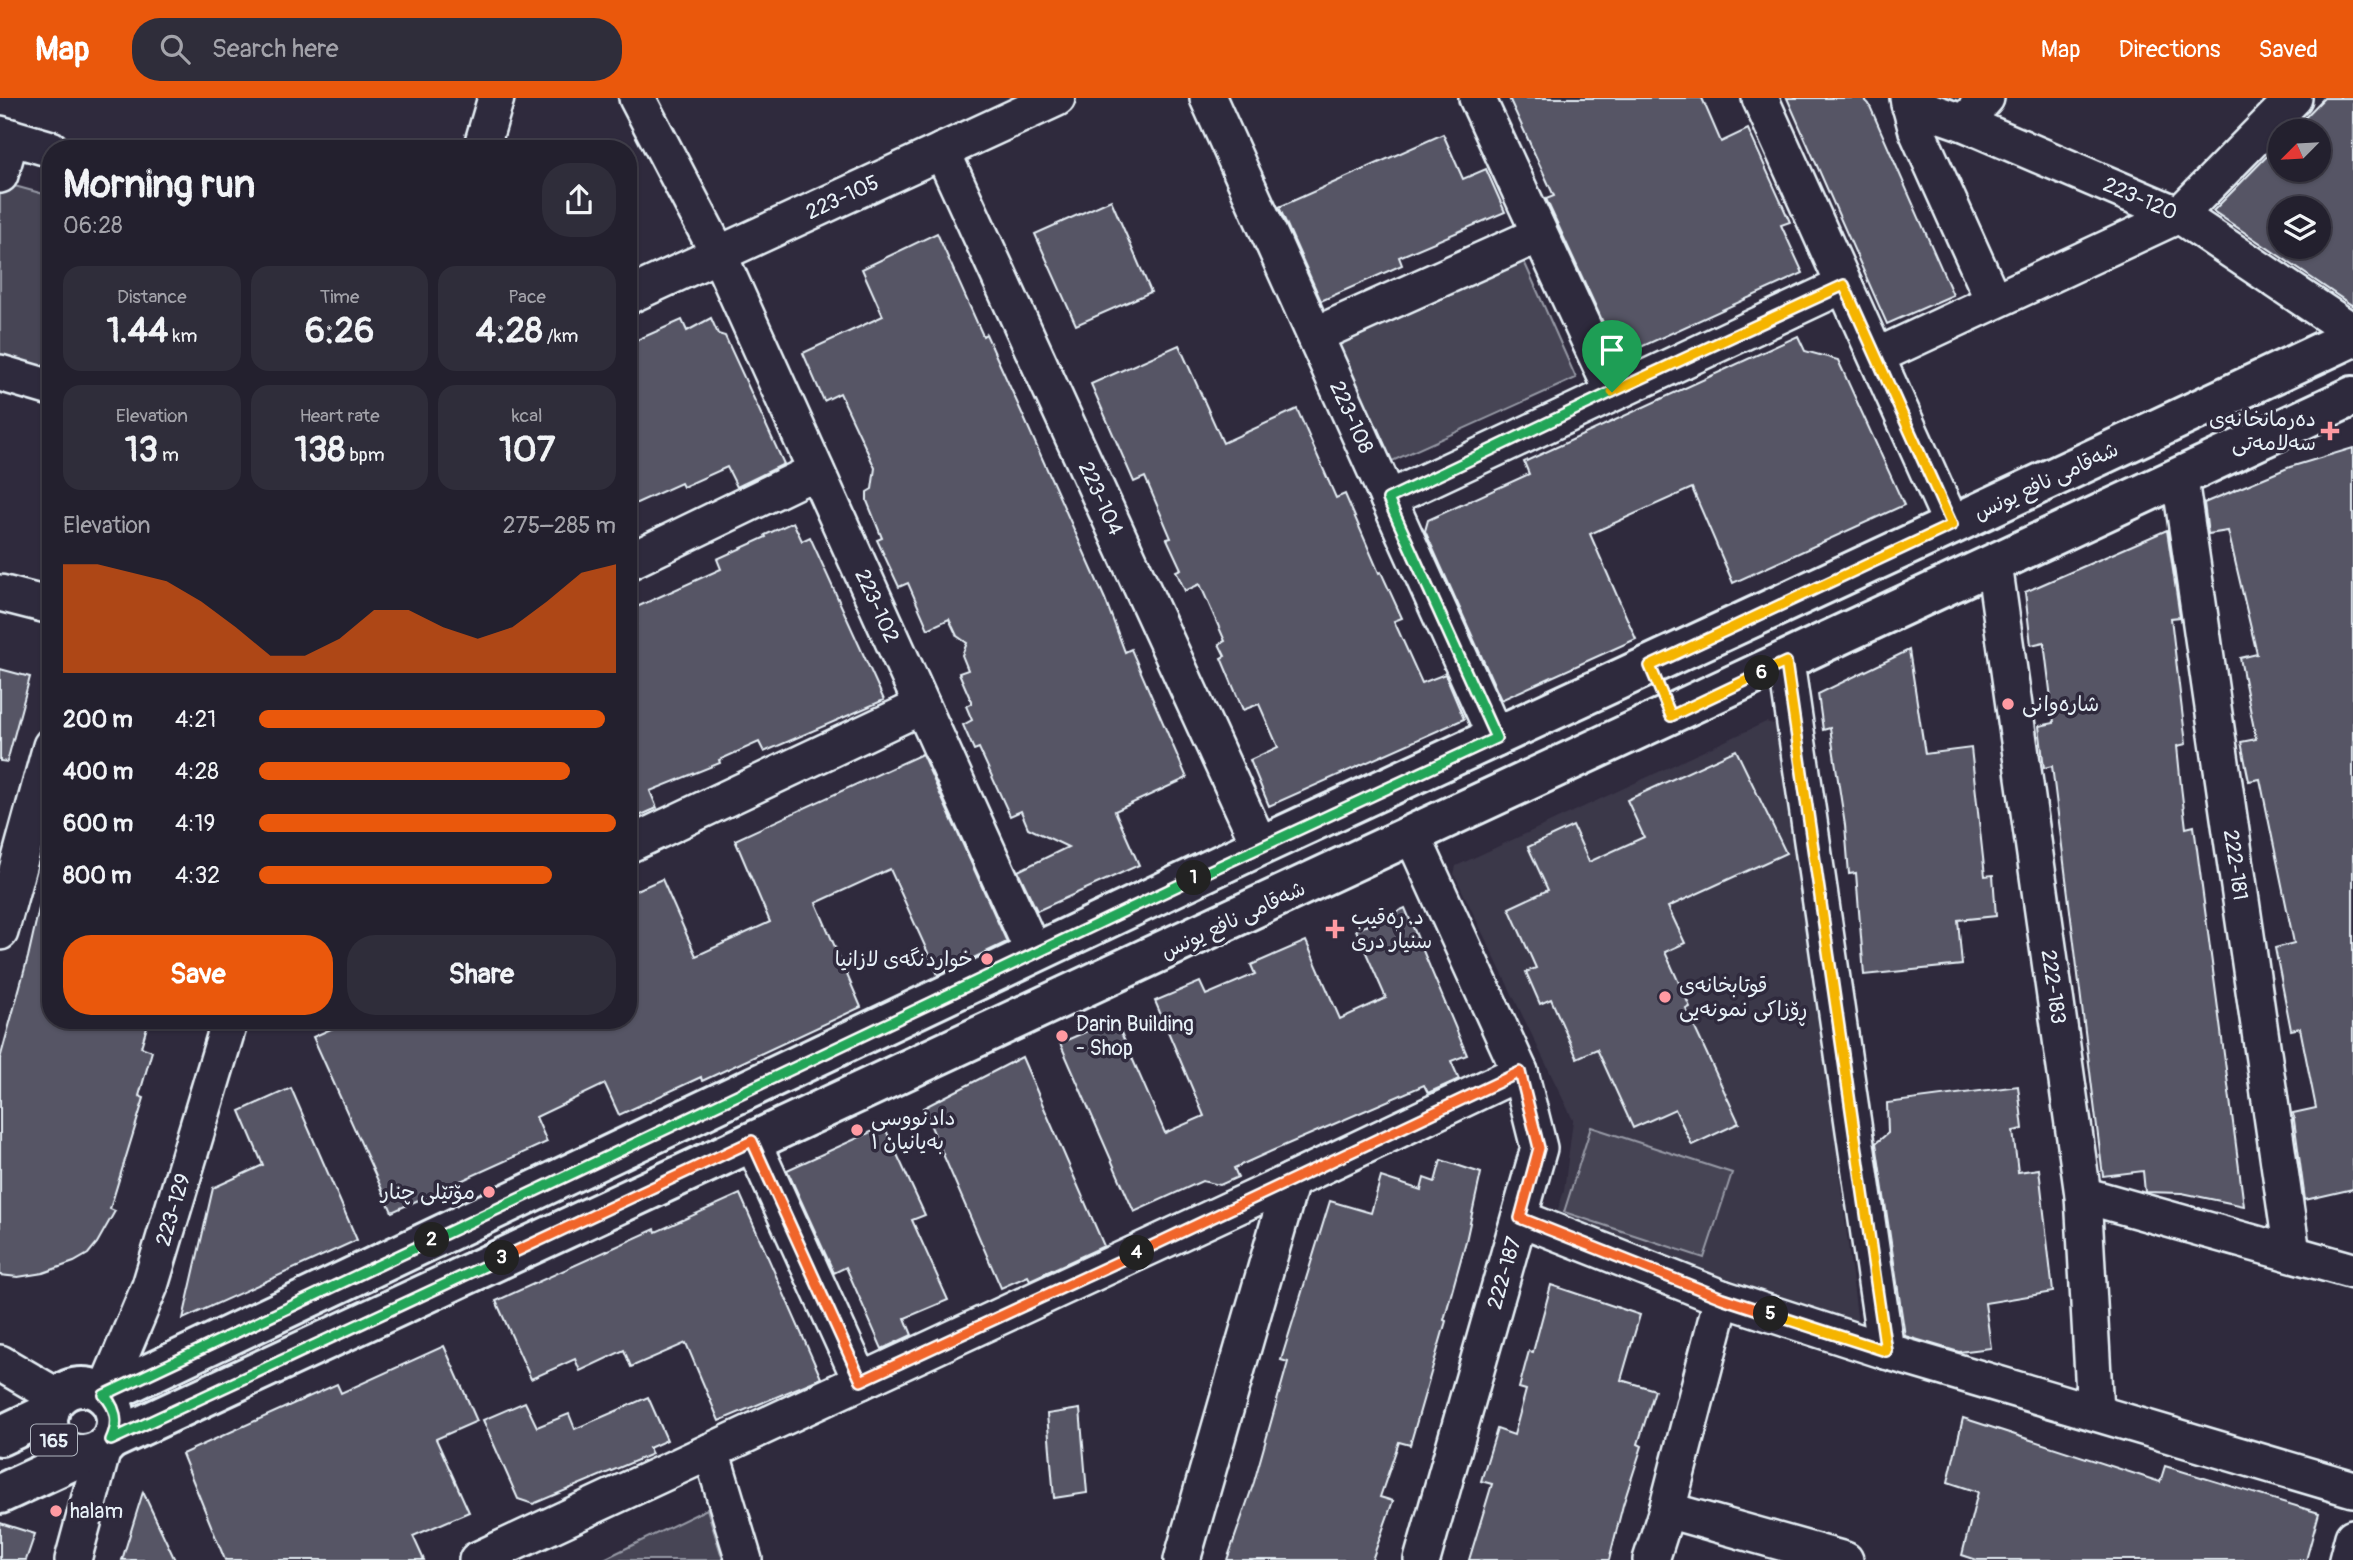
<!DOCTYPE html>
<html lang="en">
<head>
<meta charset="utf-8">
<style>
	body { margin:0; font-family:Pangolin,"Playpen Sans Arabic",sans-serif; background:#2f2d3a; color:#f1f3f6; height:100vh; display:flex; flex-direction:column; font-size:26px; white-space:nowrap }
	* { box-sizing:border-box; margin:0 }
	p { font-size:23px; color:#a3a3aa }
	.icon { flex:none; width:38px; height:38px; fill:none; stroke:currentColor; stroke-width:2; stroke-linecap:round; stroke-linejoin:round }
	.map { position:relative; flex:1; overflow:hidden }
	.drawer { position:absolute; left:42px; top:42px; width:595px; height:889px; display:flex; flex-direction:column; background:#23202e; border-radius:28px; box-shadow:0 2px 5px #0004,0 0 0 2px #403e4a }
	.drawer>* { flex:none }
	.needle { width:46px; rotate:246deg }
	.buttons { position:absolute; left:2268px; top:21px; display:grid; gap:14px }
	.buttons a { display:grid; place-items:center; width:63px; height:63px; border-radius:50%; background:#23202e; box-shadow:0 2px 5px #0004,0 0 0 2px #403e4a; font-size:35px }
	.pin { position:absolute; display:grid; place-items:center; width:60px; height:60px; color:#fff; margin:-72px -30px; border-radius:50% 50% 50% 0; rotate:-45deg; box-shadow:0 0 7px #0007 }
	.pin .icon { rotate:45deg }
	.km { position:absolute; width:35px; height:35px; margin:-18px; border-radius:50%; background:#222; color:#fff; font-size:19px; line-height:35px; text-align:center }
	.round { display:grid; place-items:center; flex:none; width:74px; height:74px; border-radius:28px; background:#2f2d3a }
	.headline { display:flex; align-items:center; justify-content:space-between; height:119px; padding:0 21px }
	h1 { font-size:38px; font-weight:700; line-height:52px }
	.metrics { display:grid; grid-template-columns:repeat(3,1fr); gap:10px; height:119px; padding:7px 21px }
	.metrics div { display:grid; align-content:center; border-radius:18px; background:#2f2d3a; text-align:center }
	.metrics b { font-size:35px; font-weight:700 }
	.metrics small { font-size:19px; font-weight:400 }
	.metrics p { font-size:19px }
	.chart { height:196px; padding:14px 21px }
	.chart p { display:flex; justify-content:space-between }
	.chart svg { width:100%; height:126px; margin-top:7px; fill:#ea580c; opacity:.7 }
	.action { display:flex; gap:14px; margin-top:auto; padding:14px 21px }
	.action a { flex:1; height:80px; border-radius:28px; background:#ea580c; color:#fff; font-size:28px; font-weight:700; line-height:80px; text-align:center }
	.action a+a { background:#2f2d3a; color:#f1f3f6 }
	ul { padding:0 21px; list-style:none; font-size:23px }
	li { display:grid; grid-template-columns:112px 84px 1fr; align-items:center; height:52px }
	li i { height:18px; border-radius:9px; background:#ea580c }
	header { display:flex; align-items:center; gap:42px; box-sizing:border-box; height:98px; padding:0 35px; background:#ea580c; color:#fff }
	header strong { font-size:33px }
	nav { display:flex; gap:38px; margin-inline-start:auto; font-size:24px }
	.search { width:490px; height:63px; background:#2f2d3a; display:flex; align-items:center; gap:18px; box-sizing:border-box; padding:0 24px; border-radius:28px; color:#a3a3aa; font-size:26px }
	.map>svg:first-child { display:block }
	.built { fill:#3b3749 }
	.green { fill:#464455; stroke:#979aa6; stroke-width:2 }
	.building { fill:#575565; stroke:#e8f1f8; stroke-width:2; fill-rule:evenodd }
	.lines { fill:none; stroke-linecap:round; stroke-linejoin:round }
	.minor-casing { stroke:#e8f1f8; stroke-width:40 }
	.major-casing { stroke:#e8f1f8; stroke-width:44 }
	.minor { stroke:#2f2a3d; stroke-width:35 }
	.major { stroke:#2f2a3d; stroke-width:38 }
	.split-1-casing { stroke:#fff; stroke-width:14 }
	.split-2-casing { stroke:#fff; stroke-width:14 }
	.split-3-casing { stroke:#fff; stroke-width:14 }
	.split-4-casing { stroke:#fff; stroke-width:14 }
	.split-5-casing { stroke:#fff; stroke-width:14 }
	.split-6-casing { stroke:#fff; stroke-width:14 }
	.split-7-casing { stroke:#fff; stroke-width:14 }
	.split-1 { stroke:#22a559; stroke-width:9 }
	.split-2 { stroke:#22a559; stroke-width:9 }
	.split-3 { stroke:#22a559; stroke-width:9 }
	.split-4 { stroke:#f0652b; stroke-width:9 }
	.split-5 { stroke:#f0652b; stroke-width:9 }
	.split-6 { stroke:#f5b400; stroke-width:9 }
	.split-7 { stroke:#f5b400; stroke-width:9 }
	.poi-dot { fill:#ff9aa2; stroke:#2f2a3d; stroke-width:2.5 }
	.labels { text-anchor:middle; stroke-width:7; stroke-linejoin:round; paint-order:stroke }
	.shield { fill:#2f2a3d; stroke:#b0b5c0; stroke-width:2 }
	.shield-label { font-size:19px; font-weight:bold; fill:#e8f1f8 }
	.street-label { font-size:21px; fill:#e8f1f8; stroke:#2f2a3d }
	.poi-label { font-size:21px; fill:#e8f1f8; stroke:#2f2a3d; text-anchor:start }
</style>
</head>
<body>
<header>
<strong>Map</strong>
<div class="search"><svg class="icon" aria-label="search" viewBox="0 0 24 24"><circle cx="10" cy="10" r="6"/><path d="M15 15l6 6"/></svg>Search here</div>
<nav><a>Map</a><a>Directions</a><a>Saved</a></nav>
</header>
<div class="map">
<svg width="2353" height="1462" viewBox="0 0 2353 1462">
	<rect width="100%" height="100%" fill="#2f2a3d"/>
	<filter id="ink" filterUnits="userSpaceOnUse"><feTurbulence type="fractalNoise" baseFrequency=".0143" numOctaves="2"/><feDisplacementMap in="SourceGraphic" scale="14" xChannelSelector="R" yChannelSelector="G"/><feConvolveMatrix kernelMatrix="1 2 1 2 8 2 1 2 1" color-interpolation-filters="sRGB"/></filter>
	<g filter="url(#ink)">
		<!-- built -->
		<polygon class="built" points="1766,624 1774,626 1780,635 1786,651 1858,1226 1555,1120 1564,1093 1573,1022 1454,776 1456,768"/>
		<!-- green -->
		<g class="green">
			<polygon points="0,84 51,98 51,272 0,257"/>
			<polygon points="1523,161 1576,280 1379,369 1327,248"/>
			<polygon points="1591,1029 1732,1075 1704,1160 1564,1114"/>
			<polygon points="707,1411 723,1462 602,1462"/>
		</g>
		<!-- building -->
		<g class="building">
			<polygon points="1509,0 1702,0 1721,44 1748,31 1790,124 1781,127 1803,175 1619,259 1546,101 1554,98"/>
			<polygon points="1787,0 1863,0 1869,6 1953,197 1887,226"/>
			<path d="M2324,0H2353V208L2213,113L2280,45V72H2319V33H2292ZM2280,110H2319V149H2280Z"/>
			<polygon points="1443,36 1463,81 1486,71 1505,114 1399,159 1402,167 1321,203 1279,109"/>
			<polygon points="1111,102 1151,194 1076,227 1035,136"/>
			<polygon points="937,135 983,238 986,236 1021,313 1105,501 1125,554 1131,551 1187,680 1115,713 1139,767 1037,813 1018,773 1068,749 1028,730 1021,713 1010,718 979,650 974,652 963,627 972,622 966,608 972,605 959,575 968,572 962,557 967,545 957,538 949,521 928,531 908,485 899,489 877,442 882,440 867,403 867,394 872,391 875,370 840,295 824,303 803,255 883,218 862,171"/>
			<polygon points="711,220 718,236 725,238 784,366 737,389 727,369 683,389 681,385 628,409 628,246 682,222 687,233"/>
			<polygon points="1798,238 1805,253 1838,262 1904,407 1733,485 1692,390 1590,436 1636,541 1501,602 1425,433 1428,422 1529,376 1524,364"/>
			<polygon points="1179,247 1223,345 1297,311 1336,400 1345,396 1379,475 1381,474 1402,520 1394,523 1422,585 1445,576 1464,621 1269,708 1250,662 1278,649 1259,606 1243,612 1221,560 1225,558 1219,546 1225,543 1200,486 1185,493 1176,473 1181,471 1167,441 1171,440 1145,379 1134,384 1091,286"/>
			<polygon points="2353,350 2353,1091 2305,1102 2293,1015 2316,1010 2300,930 2291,932 2275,850 2294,845 2260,681 2249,683 2241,644 2256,641 2240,560 2257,556 2228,433 2208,436 2204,405 2290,369"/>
			<polygon points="793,424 802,443 810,439 884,602 764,654 759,644 719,662 720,665 650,693 657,710 628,723 628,530 637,526 630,512 721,471 717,461 766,439 765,437"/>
			<polygon points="2167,432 2180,519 2171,520 2186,646 2177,648 2181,688 2186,730 2194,728 2200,774 2244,1108 2182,1095 2145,1094 2143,1073 2103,1078 2052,668 2044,670 2039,628 2054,625 2044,544 2031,547 2025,494"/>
			<polygon points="1909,552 1925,656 1971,650 1985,778 1993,777 1996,818 1958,822 1962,867 1864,877 1856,775 1849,776 1845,727 1830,630 1823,632 1818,596"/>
			<polygon points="0,571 30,579 7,664 0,663"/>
			<polygon points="1736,652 1786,755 1668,809 1685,845 1665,854 1690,909 1686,911 1739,1025 1692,1047 1675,1011 1633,1030 1597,951 1577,960 1551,901 1540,906 1526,874 1536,870 1509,810 1548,792 1528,749 1573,728 1589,764 1644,739 1627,702"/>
			<polygon points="922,656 1007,844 938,877 890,771 816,805 861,909 702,983 701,979 619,1017 605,986 536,1019 547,1044 392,1114 313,939 351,922 628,922 628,796 662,781 696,858 770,824 735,742"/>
			<polygon points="42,797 51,798 51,922 149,922 141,949 152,953 139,998 144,1000 110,1111 115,1113 97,1145 88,1156 74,1164 43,1175 18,1179 0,1177 0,961 28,859"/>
			<polygon points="1405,810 1467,957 1451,963 1459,981 1428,995 1424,987 1274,1052 1234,1070 1238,1079 1220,1087 1202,1083 1134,1114 1060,945 1115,921 1165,1035 1204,1018 1155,903 1200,884 1206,897 1255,876 1251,867 1306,843 1340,921 1386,900 1356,832"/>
			<polygon points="1022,959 1104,1148 1030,1182 1028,1178 1001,1190 923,1010"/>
			<polygon points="2018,988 2023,1031 2013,1033 2018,1074 2039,1071 2053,1194 1985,1205 1991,1250 1959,1254 1905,1238 1876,1045 1888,1035 1887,1005"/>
			<polygon points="291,990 357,1142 183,1221 213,1090 263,1067 240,1013"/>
			<polygon points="884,1028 925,1117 912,1122 948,1202 905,1220 912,1237 882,1251 846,1169 834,1175 787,1072"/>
			<polygon points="1441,1062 1481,1075 1466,1143 1444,1222 1446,1223 1410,1347 1399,1344 1380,1399 1393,1403 1372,1462 1227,1462 1254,1384 1288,1264 1281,1262 1330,1103 1371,1115 1381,1079 1421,1092 1424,1080 1435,1084"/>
			<polygon points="740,1096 821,1280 719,1323 686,1245 631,1269 624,1252 580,1273 575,1261 531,1281 496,1203 655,1131 656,1134"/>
			<polygon points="1551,1187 1640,1217 1621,1282 1655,1292 1638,1346 1642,1348 1623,1407 1609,1462 1469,1462 1492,1386 1481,1383 1497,1331 1514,1337 1526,1292 1519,1290 1529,1253 1533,1254"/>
			<polygon points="444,1248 477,1323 436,1341 469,1414 413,1438 424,1462 225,1462 182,1356 337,1286 341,1295"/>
			<polygon points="648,1299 667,1342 649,1350 652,1356 533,1406 518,1401 483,1322 525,1304 537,1329 569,1316 575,1331"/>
			<polygon points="1080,1311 1087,1395 1054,1400 1047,1316"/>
			<polygon points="1963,1320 2160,1384 2165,1368 2319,1415 2306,1462 1977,1462 1962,1457 1978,1394 1948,1384"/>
			<polygon points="143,1394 175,1462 122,1462"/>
			<polygon points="0,1425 35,1436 26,1462 0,1462"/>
		</g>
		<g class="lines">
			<defs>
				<g id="minor">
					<path id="s1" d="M637,0L719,157L1034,856"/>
					<path id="s2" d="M1208,0L1496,640"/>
					<polyline points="1477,0 1613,294"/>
					<polyline points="1760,0 1952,427"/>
					<polyline points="1908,0 1917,33 1993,202"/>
					<path id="s3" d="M1909,6L1964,25L2179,117L2353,234"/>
					<polyline points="1964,25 1986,0"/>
					<polyline points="0,36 51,51"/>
					<polyline points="481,51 496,0"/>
					<path id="s4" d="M942,53L1260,748"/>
					<polyline points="0,77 11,39"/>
					<path id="s5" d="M628,198L1057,0"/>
					<polyline points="1315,237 1538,137"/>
					<polyline points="1877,258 2179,117 2294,0"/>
					<polyline points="0,275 51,290"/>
					<path id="s6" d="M2180,381L2292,1155"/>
					<polyline points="1388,401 1844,187"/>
					<polyline points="628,464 816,373"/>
					<path id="s7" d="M1994,466L2083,1097L2095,1314"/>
					<polyline points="0,495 51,508"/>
					<polyline points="1786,564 1886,1253"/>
					<polyline points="1413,739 1520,974 1539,1050 1422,1462"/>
					<polyline points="628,747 922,608"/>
					<polyline points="0,834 51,648"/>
					<polyline points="752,1043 861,1283"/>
					<polyline points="2083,1097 2353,1173"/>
					<polyline points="1520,1120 1722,1200 1886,1253 2353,1391"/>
					<polyline points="0,1265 58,1299"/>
					<path id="s8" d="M104,1297L150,1188L230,922"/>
					<polyline points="711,1353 744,1462"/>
					<polyline points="1667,1412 1845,1462"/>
					<polyline points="73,1462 103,1351"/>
					<polyline points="477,1462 1291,1083 1520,974"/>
					<polyline points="1182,1462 1291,1083"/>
					<polyline points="1651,1462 1667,1412 1722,1200"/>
					<polyline points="2347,1462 2353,1439"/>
				</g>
				<g id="major">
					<circle cx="82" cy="1323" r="34"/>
					<polyline points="104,1297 1260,748 1952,427 2353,239"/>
					<polyline points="0,1338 49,1315"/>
					<path d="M111,1342C858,993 1609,652 2353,298"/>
					<polyline points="0,1396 82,1358"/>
				</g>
			</defs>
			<!-- minor casing -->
			<use href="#minor" class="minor-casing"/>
			<!-- major casing -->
			<use href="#major" class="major-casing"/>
			<!-- minor -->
			<use href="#minor" class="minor"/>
			<!-- major -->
			<use href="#major" class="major"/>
		</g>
	</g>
	<g class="lines" filter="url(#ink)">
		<defs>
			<polyline id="split-1" points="1194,780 1496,640 1388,401 1612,294"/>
			<polyline id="split-2" points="432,1142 1194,780"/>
			<path id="split-3" d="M432,1142L104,1297C117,1311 119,1325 111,1342L502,1160"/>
			<polyline id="split-4" points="502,1160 752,1043 861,1283 1137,1155"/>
			<polyline id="split-5" points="1137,1155 1520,974 1539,1050 1520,1120 1722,1200 1771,1216"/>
			<polyline id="split-6" points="1762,575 1786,564 1886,1253 1771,1216"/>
			<polyline id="split-7" points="1612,294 1844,187 1952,427 1650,568 1671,618 1762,575"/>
		</defs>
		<!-- split-1 casing -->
		<use href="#split-1" class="split-1-casing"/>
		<!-- split-2 casing -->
		<use href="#split-2" class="split-2-casing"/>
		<!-- split-3 casing -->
		<use href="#split-3" class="split-3-casing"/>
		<!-- split-4 casing -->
		<use href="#split-4" class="split-4-casing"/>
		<!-- split-5 casing -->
		<use href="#split-5" class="split-5-casing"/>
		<!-- split-6 casing -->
		<use href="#split-6" class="split-6-casing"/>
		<!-- split-7 casing -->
		<use href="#split-7" class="split-7-casing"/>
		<!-- split-1 -->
		<use href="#split-1" class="split-1"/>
		<!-- split-2 -->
		<use href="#split-2" class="split-2"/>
		<!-- split-3 -->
		<use href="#split-3" class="split-3"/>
		<!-- split-4 -->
		<use href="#split-4" class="split-4"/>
		<!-- split-5 -->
		<use href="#split-5" class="split-5"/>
		<!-- split-6 -->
		<use href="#split-6" class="split-6"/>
		<!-- split-7 -->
		<use href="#split-7" class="split-7"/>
	</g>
	<!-- markers -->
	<g class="poi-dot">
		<path d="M2326.5 322.5h7v7h7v7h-7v7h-7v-7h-7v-7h7z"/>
		<circle cx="2008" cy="606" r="7"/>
		<path d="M1331.5 820.5h7v7h7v7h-7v7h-7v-7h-7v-7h7z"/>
		<circle cx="987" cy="861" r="7"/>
		<circle cx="1665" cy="899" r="7"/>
		<circle cx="1062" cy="938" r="7"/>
		<circle cx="857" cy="1032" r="7"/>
		<circle cx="489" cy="1094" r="7"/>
		<circle cx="56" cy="1413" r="7"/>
	</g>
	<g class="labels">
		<!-- shield labels -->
		<rect class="shield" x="31" y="1326.5" width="46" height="31" rx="5"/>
		<g class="shield-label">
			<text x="54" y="1349">165</text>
		</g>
		<!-- street labels -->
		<g class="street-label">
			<text dy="7" stroke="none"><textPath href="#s5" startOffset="236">223-105</textPath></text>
			<text dy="7" stroke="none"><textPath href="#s3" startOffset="250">223-120</textPath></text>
			<text dy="7" stroke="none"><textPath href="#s2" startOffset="350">223-108</textPath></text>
			<text transform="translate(2046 383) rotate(-25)" y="7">شەقامی نافع یونس</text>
			<text dy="7" stroke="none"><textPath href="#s4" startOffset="382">223-104</textPath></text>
			<text dy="7" stroke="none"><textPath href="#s1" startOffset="562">223-102</textPath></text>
			<text dy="7" stroke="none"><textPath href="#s6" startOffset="390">222-181</textPath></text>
			<text transform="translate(1233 822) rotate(-25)" y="7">شەقامی نافع یونس</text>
			<text dy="7" stroke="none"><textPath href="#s7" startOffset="427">222-183</textPath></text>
			<text dy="7" stroke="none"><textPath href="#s8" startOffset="198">223-129</textPath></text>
			<text transform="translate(1504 1175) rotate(-74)" y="7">222-187</text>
		</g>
		<!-- poi labels -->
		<g class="poi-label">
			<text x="2316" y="328" text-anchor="end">دەرمانخانەی<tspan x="2316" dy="24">سەلامەتی</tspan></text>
			<text x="2022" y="613">شارەوانی</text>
			<text x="1351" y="826">د. ڕەقیب<tspan x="1351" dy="24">سنیار دری</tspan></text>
			<text x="973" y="868" text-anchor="end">خواردنگەی لازانیا</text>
			<text x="1679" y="894">قوتابخانەی<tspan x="1679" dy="24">ڕۆزاکی نمونەیی</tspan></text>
			<text x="1076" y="933">Darin Building<tspan x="1076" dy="24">- Shop</tspan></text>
			<text x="871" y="1027">دادنووسی<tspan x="871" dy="24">بەیانیان ١</tspan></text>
			<text x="475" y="1101" text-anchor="end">مۆتێلی چنار</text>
			<text x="70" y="1420">halam</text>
		</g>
	</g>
</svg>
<div class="buttons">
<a><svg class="needle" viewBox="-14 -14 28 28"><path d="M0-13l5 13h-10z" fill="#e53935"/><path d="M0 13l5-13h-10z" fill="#a3a3aa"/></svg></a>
<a><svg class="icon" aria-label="layers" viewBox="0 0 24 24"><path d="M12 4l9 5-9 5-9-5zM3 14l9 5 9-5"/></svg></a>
</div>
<div class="pin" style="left:1612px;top:294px;background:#1e9e55"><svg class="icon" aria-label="arrive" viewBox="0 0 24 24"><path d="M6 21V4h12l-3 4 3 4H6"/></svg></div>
<b class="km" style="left:1194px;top:780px">1</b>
<b class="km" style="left:432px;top:1142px">2</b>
<b class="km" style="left:502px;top:1160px">3</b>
<b class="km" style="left:1137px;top:1155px">4</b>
<b class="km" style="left:1771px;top:1216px">5</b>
<b class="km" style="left:1762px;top:575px">6</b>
<section class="drawer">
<div class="headline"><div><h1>Morning run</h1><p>06:28</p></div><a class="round"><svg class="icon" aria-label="share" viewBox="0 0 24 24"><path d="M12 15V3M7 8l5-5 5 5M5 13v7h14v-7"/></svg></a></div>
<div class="metrics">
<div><p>Distance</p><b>1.44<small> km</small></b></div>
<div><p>Time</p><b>6:26</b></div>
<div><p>Pace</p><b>4:28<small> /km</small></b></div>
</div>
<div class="metrics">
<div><p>Elevation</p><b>13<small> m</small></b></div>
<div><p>Heart rate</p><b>138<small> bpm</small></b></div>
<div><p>kcal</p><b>107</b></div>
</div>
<div class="chart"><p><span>Elevation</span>275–285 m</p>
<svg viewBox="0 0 160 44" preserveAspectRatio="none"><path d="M0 44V6L10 6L20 9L30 12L40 19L50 28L60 38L70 38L80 32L90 22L100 22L110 28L120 32L130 28L140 19L150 9L160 6V44z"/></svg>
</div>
<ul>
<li><b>200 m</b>4:21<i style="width:97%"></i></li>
<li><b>400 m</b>4:28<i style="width:87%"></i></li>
<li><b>600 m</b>4:19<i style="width:100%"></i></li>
<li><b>800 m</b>4:32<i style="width:82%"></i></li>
</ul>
<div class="action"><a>Save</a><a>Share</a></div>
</section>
</div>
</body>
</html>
